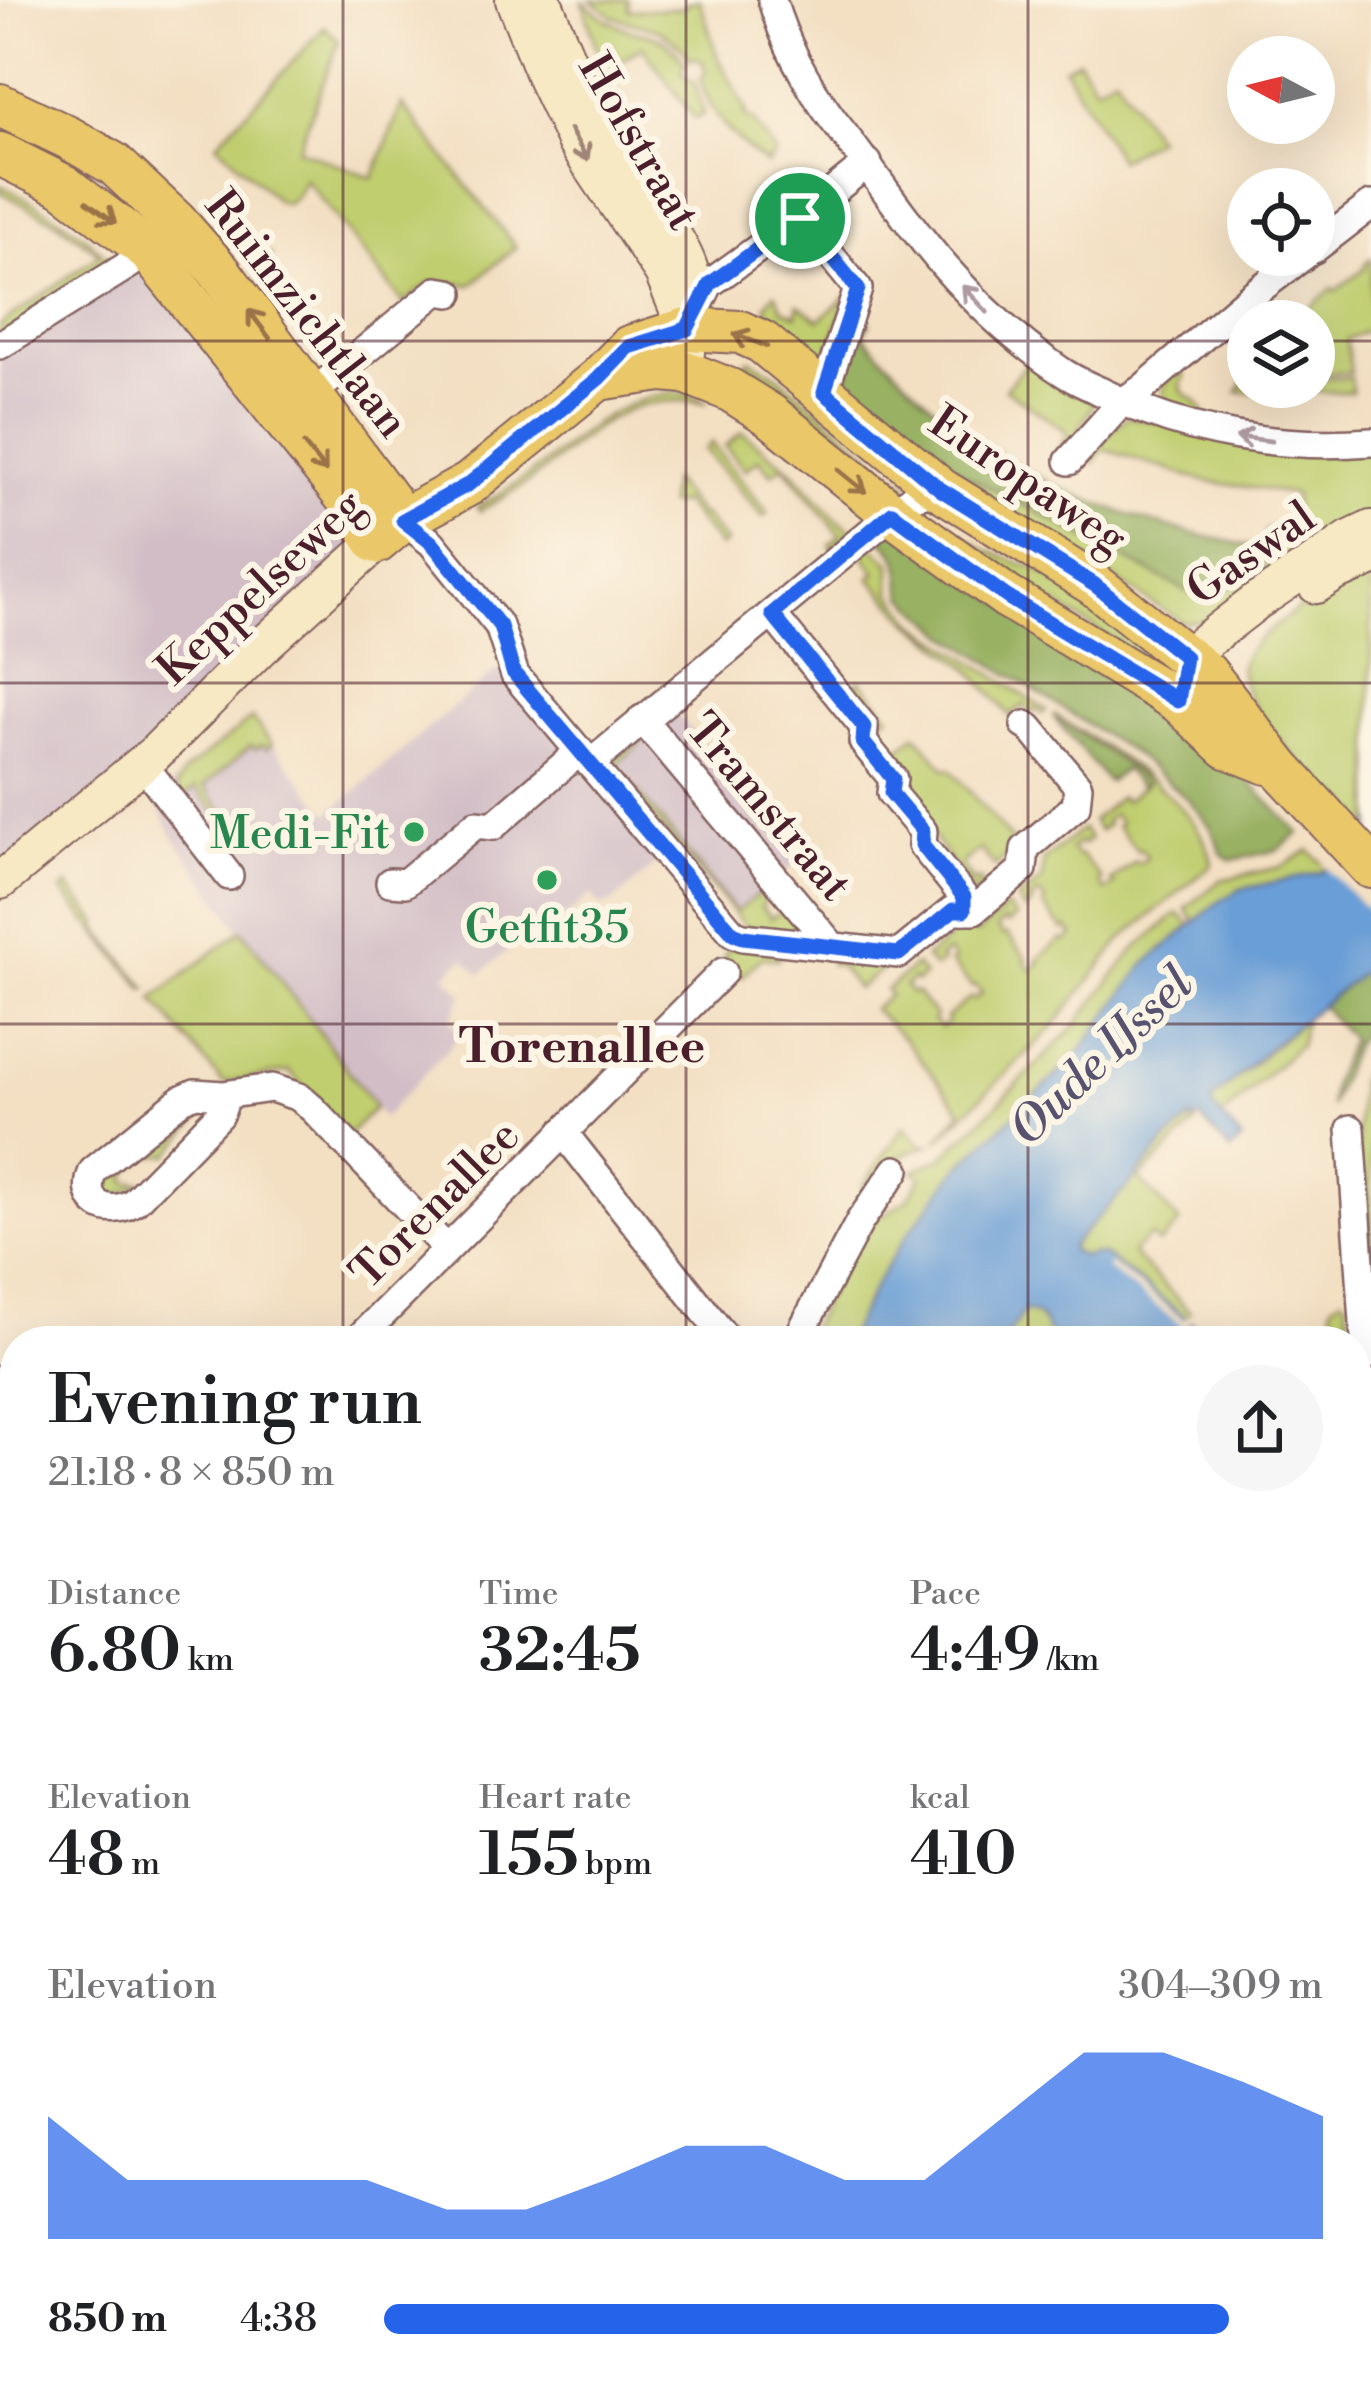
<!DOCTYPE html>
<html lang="en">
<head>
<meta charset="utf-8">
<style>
	body { margin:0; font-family:"Libre Bodoni",serif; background:#f6f6f6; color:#202124; height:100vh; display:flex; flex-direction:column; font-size:45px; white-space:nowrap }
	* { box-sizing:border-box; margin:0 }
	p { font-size:39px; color:#757577 }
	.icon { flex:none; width:66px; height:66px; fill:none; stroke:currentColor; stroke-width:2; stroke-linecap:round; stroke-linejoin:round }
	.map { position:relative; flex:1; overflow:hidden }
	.drawer { position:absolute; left:0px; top:1326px; width:1371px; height:1065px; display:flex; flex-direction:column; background:#fff; border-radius:48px 48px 0 0; box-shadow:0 12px 48px #0002 }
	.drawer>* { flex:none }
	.needle { width:78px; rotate:277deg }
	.fabs { position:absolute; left:1227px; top:36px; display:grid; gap:24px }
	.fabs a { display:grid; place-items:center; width:108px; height:108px; border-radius:50%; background:#fff; box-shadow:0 12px 48px #0002; font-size:60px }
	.pin { position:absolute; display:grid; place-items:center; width:102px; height:102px; color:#fff; margin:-51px; border:6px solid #fff; border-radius:50%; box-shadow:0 3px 12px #0007 }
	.round { display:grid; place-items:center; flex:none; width:126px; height:126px; border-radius:63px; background:#f6f6f6 }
	.head { display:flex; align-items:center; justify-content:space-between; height:204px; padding:0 48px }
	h1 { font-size:66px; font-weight:600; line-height:90px }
	.metrics { display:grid; grid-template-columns:repeat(3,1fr); gap:18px; height:204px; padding:12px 48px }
	.metrics div { display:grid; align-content:center }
	.metrics b { font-size:60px; font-weight:600 }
	.metrics small { font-size:33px; font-weight:400 }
	.metrics p { font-size:33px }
	.chart { height:336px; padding:24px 48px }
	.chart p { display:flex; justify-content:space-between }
	.chart svg { width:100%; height:216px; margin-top:12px; fill:#2563eb; opacity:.7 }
	ul { padding:0 48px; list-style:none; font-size:39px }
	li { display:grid; grid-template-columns:192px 144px 1fr; align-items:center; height:90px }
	li i { height:30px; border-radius:15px; background:#2563eb }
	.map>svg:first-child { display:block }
	.industrial { fill:#d2bdc6 }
	.green { fill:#c0ce70; stroke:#85764e; stroke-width:3 }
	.forest { fill:#98b162; stroke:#716846; stroke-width:3 }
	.water { fill:#6a9ed6; stroke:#5a5e80; stroke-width:3 }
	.pier { fill:#f3dfc2 }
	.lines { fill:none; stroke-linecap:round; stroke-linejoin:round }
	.street-casing { stroke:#856260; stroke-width:32 }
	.secondary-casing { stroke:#856260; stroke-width:40 }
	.primary-casing { stroke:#856260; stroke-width:46 }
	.street { stroke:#fff; stroke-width:27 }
	.secondary { stroke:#f7e9c3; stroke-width:36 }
	.primary { stroke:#eac769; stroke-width:42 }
	.oneway { stroke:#a08477 }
	.oneway2 { stroke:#9a734a }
	.oneway3 { stroke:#ae9aa0 }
	.route-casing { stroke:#fff; stroke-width:24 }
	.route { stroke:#2563eb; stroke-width:15 }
	.grid { fill:none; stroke:#4a1f2b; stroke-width:3; stroke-opacity:0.55 }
	.leisure-dot { fill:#2e9e5b; stroke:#fcf5e5; stroke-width:4.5 }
	.labels { text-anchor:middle; stroke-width:12; stroke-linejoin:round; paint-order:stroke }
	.street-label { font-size:45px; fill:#4a1f2b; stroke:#fcf5e5 }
	.leisure-label { font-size:45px; fill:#27864d; stroke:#fcf5e5; text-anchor:end }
	.neighbourhood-label { font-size:48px; font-weight:bold; fill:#4a1f2b; stroke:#fcf5e5 }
	.water-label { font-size:48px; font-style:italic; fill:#57526f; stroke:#fcf5e5 }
</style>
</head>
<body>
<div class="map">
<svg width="1371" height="2390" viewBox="0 0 1371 2390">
	<rect width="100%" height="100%" fill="#fcf5e5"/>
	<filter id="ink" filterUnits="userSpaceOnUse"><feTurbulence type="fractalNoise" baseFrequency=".00833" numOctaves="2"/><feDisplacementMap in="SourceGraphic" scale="24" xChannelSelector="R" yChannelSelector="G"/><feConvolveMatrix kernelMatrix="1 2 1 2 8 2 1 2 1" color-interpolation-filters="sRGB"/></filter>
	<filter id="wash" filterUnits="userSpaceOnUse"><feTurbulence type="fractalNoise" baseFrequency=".004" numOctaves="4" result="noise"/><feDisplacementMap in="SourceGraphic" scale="48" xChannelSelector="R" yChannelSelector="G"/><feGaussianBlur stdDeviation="2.7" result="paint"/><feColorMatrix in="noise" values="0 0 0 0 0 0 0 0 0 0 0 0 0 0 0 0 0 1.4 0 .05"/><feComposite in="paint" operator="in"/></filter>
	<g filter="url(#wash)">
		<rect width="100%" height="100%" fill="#f3dfc2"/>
		<!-- industrial -->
		<g class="industrial">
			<polygon points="163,236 372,547 0,887 0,348"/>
			<polygon points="498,669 660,861 611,904 600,906 591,894 564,919 555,910 480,974 465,958 454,967 446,976 463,994 450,1022 462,1034 383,1118 301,1006 243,930 241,931 170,832 155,799 252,718 328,814"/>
			<polygon points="677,713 799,861 737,912 615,764"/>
		</g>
		<!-- green -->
		<g class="green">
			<path d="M591,0H628L629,10L685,8L686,3L700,0L716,53L747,112L744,114L749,120L752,119L776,153L767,165C736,141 712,119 700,80L706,73L703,62L696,58L690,59L683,49L660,30L614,17Z"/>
			<path d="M583,2C593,10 605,20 617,25C652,40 657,26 685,63L683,73L687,79L694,82L704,114L695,119L642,46L608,71L596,47Z"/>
			<polygon points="325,27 339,41 298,149 373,178 402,104 516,247 471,285 432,282 403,303 305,179 297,195 287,203 279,202 217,143"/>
			<polygon points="1078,59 1095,86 1115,75 1156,138 1119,160 1064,68"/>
			<path d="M0,185C43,206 83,230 115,265L0,337V325L100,254L57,222L0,192Z"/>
			<polygon points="269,253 272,256 260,266 326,348 320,353 328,364 324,368 252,269"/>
			<polygon points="1371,259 1371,329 1346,340 1351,373 1314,374 1314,321 1309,321 1303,314 1332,288 1335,291 1365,268 1364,265"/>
			<polygon points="775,293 783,309 797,315 798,304 819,320 846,297 824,370 766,323 769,318 766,304"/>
			<polygon points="749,359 778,376 908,486 895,500 738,376"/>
			<polygon points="1029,360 1095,402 1071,444 1061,446 1068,432 1005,389"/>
			<path d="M1179,370L1185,377L1181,382L1182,392L1195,400L1203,410L1201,418C1183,411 1160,408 1163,386Z"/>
			<polygon points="838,376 953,468 1198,597 1262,568 1292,531 1294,494 1204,481 1103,449 1094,463 1083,457 1127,417 1371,452 1371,520 1206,621 1182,622 957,479 847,393"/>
			<polygon points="1314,378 1351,378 1352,392 1238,392 1245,379 1248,379 1248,387 1314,387"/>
			<path d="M671,393L689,394L708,403C623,391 596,430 535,477C518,490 498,500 480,511L477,507C496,496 515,485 533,472C582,436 607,403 671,393Z"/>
			<polygon points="742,432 794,472 834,517 852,531 834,550 830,545 840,535 783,465 772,474 759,459 745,470 725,446"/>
			<polygon points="711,443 768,513 763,517 704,450"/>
			<polygon points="671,480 701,516 703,515 726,543 720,547 682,502 677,505 668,505"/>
			<polygon points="912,508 942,522 987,551 1037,569 1113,618 1163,663 1159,667 1008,576"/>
			<polygon points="871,545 891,563 891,592 917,625 1046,710 1042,714 1036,709 1031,713 1024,705 1010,716 969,668 908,620 870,578 876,573 860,550"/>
			<path d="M1371,564V823L1368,825L1352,812L1354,808L1341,795L1338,798C1310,771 1237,706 1241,666C1244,637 1345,580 1371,564Z"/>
			<polygon points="860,680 889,715 872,730 845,692"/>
			<path d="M1054,714C1102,747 1205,802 1212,865L1123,938L1053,1027L937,1141L962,1111L905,1040L873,1009L890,995L886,990L916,965L924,976L917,982L913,979L905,986L912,994L916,992L936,1017L933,1020L941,1028L948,1021L946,1018L971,997L974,1000L982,993L975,985L972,987L951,963L954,960L948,952L939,958L942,962L934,968L925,958L958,931L978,933L1007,907L1016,917L1008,924L1004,921L997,928L1003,936L1007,934L1027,959L1025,962L1031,970L1040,963L1037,960L1062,939L1065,942L1073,935L1067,927L1063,930L1043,905L1045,901L1039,894L1031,900L1033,903L1025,910L1017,900L1042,880L1044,860L1082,829L1090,839L1082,845L1079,842L1071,849L1078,857L1081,855L1102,880L1099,883L1105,891L1114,885L1111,881L1136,861L1140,864L1147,857L1141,849L1138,851L1117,826L1120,823L1113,815L1105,821L1107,825L1099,831L1092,821L1120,797L1125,801L1147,783L1136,772Z"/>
			<polygon points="252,718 272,744 266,749 261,745 256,749 251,746 204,786 222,810 217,814 196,788 182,799 177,786 184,772"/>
			<polygon points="642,733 646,738 616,765 736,912 766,888 769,892 763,897 765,902 761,906 771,918 785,908 804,932 750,932 608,765"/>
			<polygon points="916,734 946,770 950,768 1016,846 1012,864 1006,858 995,867 980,849 961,865 974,883 979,880 984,886 974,895 902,792 887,759"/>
			<polygon points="1309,850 1326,868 1322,872 1198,927 1186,908 1221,880 1281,867"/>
			<polygon points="68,886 99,924 96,927 147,988 145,990 62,891"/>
			<polygon points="1178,913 1191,925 1115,1012 850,1341 803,1341 863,1227 907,1200 922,1177 914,1171 941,1158 977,1125 1076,1025 1134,950"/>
			<polygon points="242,930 373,1103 374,1109 348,1135 289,1071 223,1083 153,999"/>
			<polygon points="732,941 780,951 778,959 762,957 742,977 723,959"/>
			<polygon points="831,956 874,961 882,969 857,989 839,965 830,964"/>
			<polygon points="1302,1021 1304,1024 1300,1044 1222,1117 1213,1107 1212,1100"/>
			<polygon points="1371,1051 1371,1283 1357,1128 1359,1082"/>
			<polygon points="191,1100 211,1103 169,1155 144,1155 127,1174 126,1182 143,1183 106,1201 100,1175 144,1140 169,1143 188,1126 189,1119 171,1116"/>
			<polygon points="1191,1119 1196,1123 1139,1179 1180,1223 1158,1244 1150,1236 1132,1253 1190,1312 1186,1318 1104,1255 1085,1257 1072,1252 1071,1246 1129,1185 1167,1140"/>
			<polygon points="904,1126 923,1146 932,1144 906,1153 894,1160 871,1193 862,1187"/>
			<polygon points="1342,1297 1347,1301 1351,1341 1331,1341 1332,1304"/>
			<polygon points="1024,1309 1043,1319 1052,1341 994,1341"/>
			<polygon points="0,1471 15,1482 15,1567 0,1556"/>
			<polygon points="1371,1550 1371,2390 1169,2390 1156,2376 1356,2376 1356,1585"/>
			<polygon points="793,2376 875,2376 883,2390 790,2390"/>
			<polygon points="949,2376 1031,2376 1017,2390 939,2390"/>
		</g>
		<!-- forest -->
		<g class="forest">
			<path d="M862,321L870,323L863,335C886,359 909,385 935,407C1030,489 1141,527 1263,548L1265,531L1268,529L1292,531L1262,568L1210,599L1198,597L953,468L838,376L857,324Z"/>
			<path d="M891,526L1222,754L1299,833L1278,850L1232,860L1222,854L1211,828L1189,800L1134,754L949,636L904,596C896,563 908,562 878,536Z"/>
			<polygon points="1052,715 1136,772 1147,783 1141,788 1125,769 1108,782"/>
			<polygon points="1371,965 1371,1020 1353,1047 1330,1107 1333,1081 1351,1039 1321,1006"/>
			<polygon points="1363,1567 1371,1573 1371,1599 1356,1616 1356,1574"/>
			<polygon points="1356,1727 1371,1743 1371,1781 1356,1765"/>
			<polygon points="1031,2376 1125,2376 1138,2390 1017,2390"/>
		</g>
		<!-- water -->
		<g class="water">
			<path d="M1371,823V965L1276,1042L1212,1100L1213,1107L1242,1140L1230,1151L1201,1119H1191L1167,1140L1129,1185L1071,1246L1072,1252L1085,1257L1091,1254L1104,1255L1189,1320L1210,1341H1052C1045,1325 1043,1313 1024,1311L1004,1341H846L876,1283L904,1239L958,1168L1078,1055L1145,964L1221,900L1241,889L1322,872Z"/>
			<polygon points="599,2376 720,2376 717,2390 596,2390"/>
			<polygon points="875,2376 949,2376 949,2377 939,2390 883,2390"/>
		</g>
		<!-- pier -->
		<g class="pier">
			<polygon points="1364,821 1371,828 1371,914 1322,864"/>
			<polygon points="1110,1263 1184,1320 1190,1313 1193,1315 1186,1329 1107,1268"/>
		</g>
	</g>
	<g filter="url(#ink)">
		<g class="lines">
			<defs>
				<g id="street">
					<path d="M772,0C785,44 806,83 833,120C871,167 904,221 945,267C979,306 1017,342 1061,371C1074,380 1088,386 1102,392C1187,434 1277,449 1371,442"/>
					<polyline points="800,218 858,289 824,392"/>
					<polyline points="1314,249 1371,205"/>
					<polyline points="693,317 709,284 800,218 868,163"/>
					<polyline points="0,345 130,264 156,241"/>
					<polyline points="312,397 324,384 437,291 450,293"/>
					<polyline points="1069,461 1122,402 1142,389 1252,295 1305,255"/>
					<polyline points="403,520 432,543 499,626 515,675 733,933 743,937 899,954 953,910 974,910 1023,869 1025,849 1076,806 1078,786 1030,728 1025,725"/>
					<polyline points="772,614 864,727 863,742 893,779 891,793 923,831 922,845 964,897 964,910"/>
					<polyline points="642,719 833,947"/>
					<polyline points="142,763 229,876"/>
					<polyline points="590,764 914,496 940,489"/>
					<polyline points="390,882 405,883 476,824 493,826 580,751"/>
					<path d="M223,1095V1106L219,1115L135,1201C109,1219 79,1203 93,1171L182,1099L195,1093L223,1095L272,1088L299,1097L313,1109L446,1248"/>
					<polyline points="1351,1129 1368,1382 1370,1444 1362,1529 1356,1546"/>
					<polyline points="563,1132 728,1341"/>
					<polyline points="356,1341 723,972"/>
					<polyline points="796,1341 860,1221 896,1170"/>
					<polyline points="0,1444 15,1456"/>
					<polyline points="0,1732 15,1717"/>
					<polyline points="0,1898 15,1906"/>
					<polyline points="53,2390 60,2376"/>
					<polyline points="176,2390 183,2376"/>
					<polyline points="414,2390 421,2376"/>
					<polyline points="781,2390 785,2376"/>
				</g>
				<g id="secondary">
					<polyline points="514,0 546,80 576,143 663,273 685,326"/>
					<path d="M543,0C562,49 582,98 610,144C631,178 686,242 692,279C695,301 687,329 686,353"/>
					<polyline points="1316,585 1335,573 1371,558"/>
					<polyline points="1185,657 1256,602 1350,539 1371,529"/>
					<polyline points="0,881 155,753 258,650 377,542"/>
				</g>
				<g id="primary">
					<polyline points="0,105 69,138 114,164 176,222 220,272 403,520"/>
					<polyline points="0,154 64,186 147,249 352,504 377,542 403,520 469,484 598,379 629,347 687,329 740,332 762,342 940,489 1095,585 1206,673 1280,768 1371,867"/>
					<polyline points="598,379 662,370 685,372 730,390 770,415 903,522 1007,597 1178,701 1227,747 1267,763"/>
				</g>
			</defs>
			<!-- street casing -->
			<use href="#street" class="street-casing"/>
			<!-- secondary casing -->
			<use href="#secondary" class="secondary-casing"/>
			<!-- primary casing -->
			<use href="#primary" class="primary-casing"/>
			<!-- street -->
			<use href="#street" class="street"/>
			<!-- secondary -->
			<use href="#secondary" class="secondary"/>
			<!-- primary -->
			<use href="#primary" class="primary"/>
		</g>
		<!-- one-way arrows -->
		<defs><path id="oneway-shaft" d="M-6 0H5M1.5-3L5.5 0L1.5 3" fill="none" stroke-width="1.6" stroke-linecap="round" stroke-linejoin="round" transform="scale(3)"/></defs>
		<use class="oneway" href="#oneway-shaft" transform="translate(579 145) rotate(60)"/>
		<g class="oneway2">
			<use href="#oneway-shaft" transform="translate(101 212) rotate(36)"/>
			<use href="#oneway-shaft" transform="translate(259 324) rotate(-127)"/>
			<use href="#oneway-shaft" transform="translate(750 340) rotate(-159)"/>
			<use href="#oneway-shaft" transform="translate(315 458) rotate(51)"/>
			<use href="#oneway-shaft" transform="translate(852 481) rotate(39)"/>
		</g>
		<g class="oneway3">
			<use href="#oneway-shaft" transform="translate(975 299) rotate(-133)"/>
			<use href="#oneway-shaft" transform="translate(1254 439) rotate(-173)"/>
		</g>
	</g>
	<g class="lines" filter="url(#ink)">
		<defs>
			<polygon id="route" points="800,218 858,289 824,392 940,489 1095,585 1185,657 1178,701 1007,597 892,513 772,614 864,727 863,742 893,779 891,793 923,831 922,845 964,897 964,910 953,910 899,954 743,937 733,933 513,672 500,626 432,543 403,520 469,484 598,379 629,347 687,329 710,284"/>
		</defs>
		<!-- route casing -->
		<use href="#route" class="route-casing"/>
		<!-- route -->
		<use href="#route" class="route"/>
	</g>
	<!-- grid -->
	<path class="grid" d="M343,0V1341M686,0V1341M1028,0V1341M0,341H1248M1314,341H1371M0,683H1371M0,1024H1371M0,1366H15M1356,1366H1371M0,1707H15M1356,1707H1371M0,2049H15M1356,2049H1371M343,2376V2390M686,2376V2390M1028,2376V2390"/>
	<!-- markers -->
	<g class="leisure-dot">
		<circle cx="414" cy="832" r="12"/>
		<circle cx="547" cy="880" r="12"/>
	</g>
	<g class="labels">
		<!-- street labels -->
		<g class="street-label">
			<text transform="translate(640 141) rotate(60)" y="16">Hofstraat</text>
			<text transform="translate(308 313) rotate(52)" y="16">Ruimzichtlaan</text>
			<text transform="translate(1029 479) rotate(34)" y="16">Europaweg</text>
			<text transform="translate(1250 552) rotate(-35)" y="16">Gaswal</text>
			<text transform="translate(259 586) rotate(-43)" y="16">Keppelseweg</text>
			<text transform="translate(770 806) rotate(50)" y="16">Tramstraat</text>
			<text transform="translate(434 1203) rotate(-45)" y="16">Torenallee</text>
		</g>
		<!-- leisure labels -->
		<g class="leisure-label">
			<text x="390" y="848">Medi-Fit</text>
			<text x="547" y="942" text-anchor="middle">Getfit35</text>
		</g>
		<!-- neighbourhood labels -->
		<g class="neighbourhood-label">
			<text x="582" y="1062">Torenallee</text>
		</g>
		<!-- water labels -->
		<g class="water-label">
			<text transform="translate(1100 1055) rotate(-44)" y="17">Oude IJssel</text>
		</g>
	</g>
</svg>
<div class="fabs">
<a><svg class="needle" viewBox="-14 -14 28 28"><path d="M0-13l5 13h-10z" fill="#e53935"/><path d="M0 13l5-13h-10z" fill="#757577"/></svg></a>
<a><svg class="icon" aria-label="locate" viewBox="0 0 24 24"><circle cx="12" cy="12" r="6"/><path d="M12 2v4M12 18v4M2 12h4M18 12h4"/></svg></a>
<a><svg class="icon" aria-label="layers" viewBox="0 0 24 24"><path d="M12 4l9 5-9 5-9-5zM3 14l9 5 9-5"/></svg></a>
</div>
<div class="pin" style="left:800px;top:218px;background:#1e9e55"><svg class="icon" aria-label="arrive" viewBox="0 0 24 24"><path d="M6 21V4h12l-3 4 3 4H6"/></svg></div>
<section class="drawer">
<div class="head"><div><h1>Evening run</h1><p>21:18 · 8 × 850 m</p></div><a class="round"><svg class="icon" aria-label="share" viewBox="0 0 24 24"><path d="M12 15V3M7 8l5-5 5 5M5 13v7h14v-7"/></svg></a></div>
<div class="metrics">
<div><p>Distance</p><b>6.80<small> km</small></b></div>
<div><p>Time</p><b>32:45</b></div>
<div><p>Pace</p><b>4:49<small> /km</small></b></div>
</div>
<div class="metrics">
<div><p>Elevation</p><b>48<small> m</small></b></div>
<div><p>Heart rate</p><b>155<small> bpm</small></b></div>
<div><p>kcal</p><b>410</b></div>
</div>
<div class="chart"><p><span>Elevation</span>304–309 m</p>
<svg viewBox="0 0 160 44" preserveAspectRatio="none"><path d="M0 44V19L10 32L20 32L30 32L40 32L50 38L60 38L70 32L80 25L90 25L100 32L110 32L120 19L130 6L140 6L150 12L160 19V44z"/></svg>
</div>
<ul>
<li><b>850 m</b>4:38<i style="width:90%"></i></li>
</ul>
</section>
</div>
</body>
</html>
